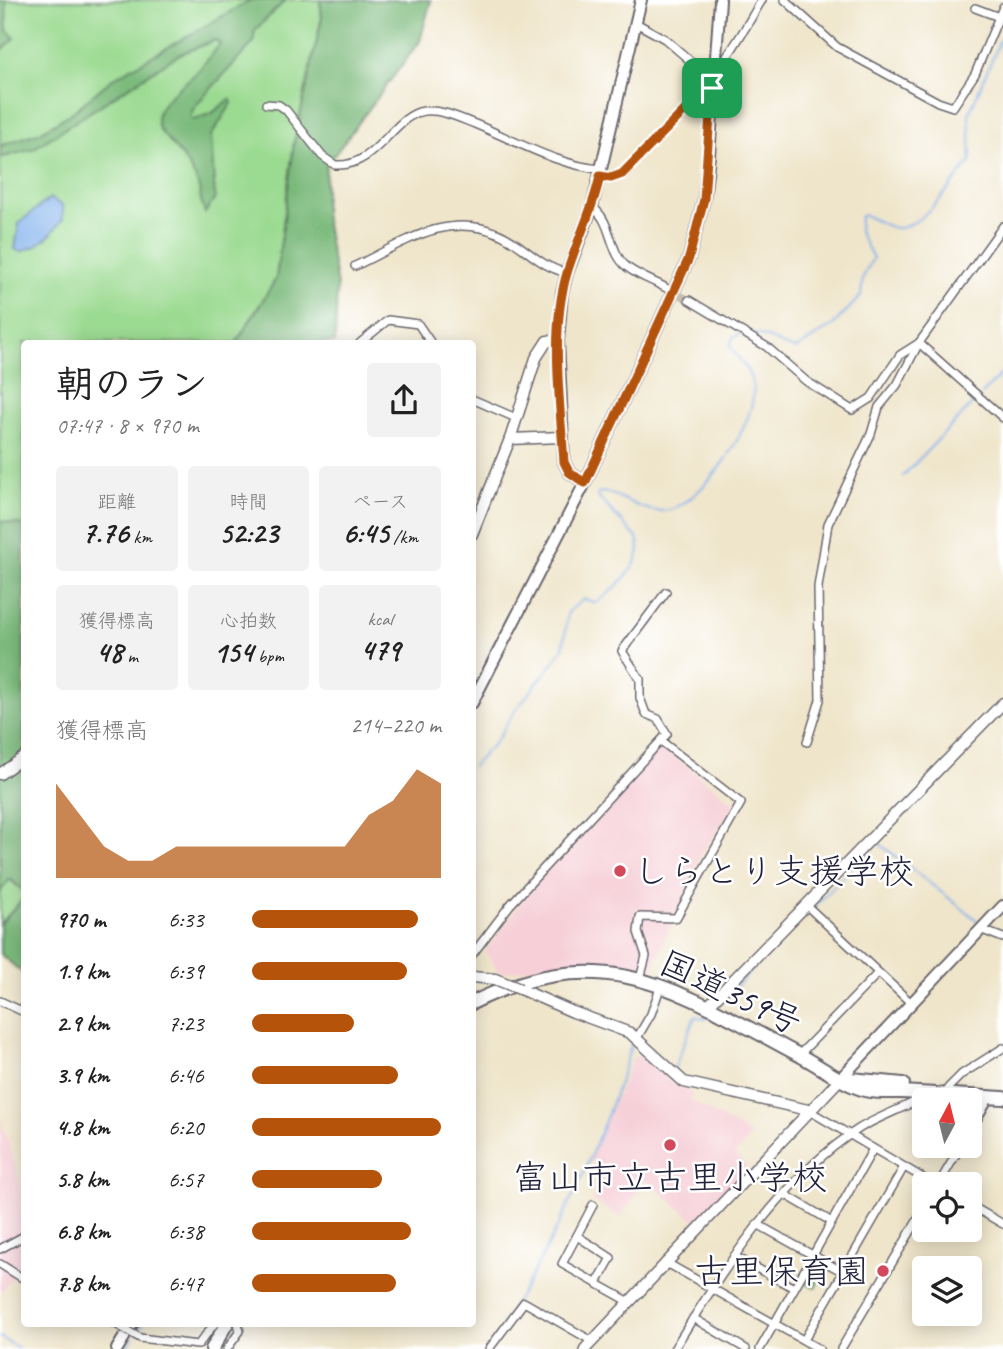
<!DOCTYPE html>
<html lang="ja">
<head>
<meta charset="utf-8">
<style>
	body { margin:0; font-family:Caveat,"Klee One",sans-serif; background:#f2f2f2; color:#222; height:100vh; display:flex; flex-direction:column; font-size:26px; white-space:nowrap }
	* { box-sizing:border-box; margin:0 }
	p { font-size:23px; color:#767676 }
	.icon { flex:none; width:38px; height:38px; fill:none; stroke:currentColor; stroke-width:2; stroke-linecap:round; stroke-linejoin:round }
	.map { position:relative; flex:1; overflow:hidden }
	.panel { position:absolute; left:21px; top:340px; width:455px; height:987px; display:flex; flex-direction:column; background:#fff; border-radius:7px; box-shadow:0 4px 18px #0003 }
	.panel>* { flex:none }
	.needle { width:46px; rotate:7deg }
	.buttons { position:absolute; left:912px; top:1088px; display:grid; gap:14px }
	.buttons a { display:grid; place-items:center; width:70px; height:70px; border-radius:7px; background:#fff; box-shadow:0 4px 18px #0003; font-size:35px }
	.pin { position:absolute; display:grid; place-items:center; width:60px; height:60px; color:#fff; margin:-30px; border-radius:14px; box-shadow:0 4px 10px #0006 }
	.round { display:grid; place-items:center; flex:none; width:74px; height:74px; border-radius:7px; background:#f2f2f2 }
	.overview { display:flex; align-items:center; justify-content:space-between; height:119px; padding:0 35px }
	h1 { font-size:38px; font-weight:800; line-height:52px }
	.stats { display:grid; grid-template-columns:repeat(3,1fr); gap:10px; height:119px; padding:7px 35px }
	.stats div { display:grid; align-content:center; border-radius:7px; background:#f2f2f2; text-align:center }
	.stats b { font-size:30px; font-weight:800 }
	.stats small { font-size:19px; font-weight:400 }
	.stats p { font-size:19px }
	.chart { height:196px; padding:14px 35px }
	.chart p { display:flex; justify-content:space-between }
	.chart svg { width:100%; height:126px; margin-top:7px; fill:#b45309; opacity:.7 }
	ul { padding:0 35px; list-style:none; font-size:23px }
	li { display:grid; grid-template-columns:112px 84px 1fr; align-items:center; height:52px }
	li i { height:18px; border-radius:9px; background:#b45309 }
	.map>svg:first-child { display:block }
	.built { fill:#f6cfd7 }
	.green { fill:#9bda91; stroke:#5e7e66; stroke-width:2 }
	.forest { fill:#7cba7b; stroke:#4f6e5b; stroke-width:2 }
	.water { fill:#81b1ec; stroke:#526a94; stroke-width:2 }
	.lines { fill:none; stroke-linecap:round; stroke-linejoin:round }
	.stream { stroke:#81b1ec; stroke-width:2 }
	.street-tunnel { stroke:#c6bead; stroke-width:7; stroke-dasharray:7 3.5; stroke-linecap:butt }
	.street-casing { stroke:#6a666d; stroke-width:10 }
	.secondary-casing { stroke:#6a666d; stroke-width:13 }
	.primary-casing { stroke:#6a666d; stroke-width:14 }
	.highway-casing { stroke:#6a666d; stroke-width:16 }
	.street { stroke:#fff; stroke-width:7 }
	.secondary { stroke:#fff; stroke-width:10 }
	.primary { stroke:#fff; stroke-width:10 }
	.highway { stroke:#fff; stroke-width:12 }
	.street-bridge-casing { stroke:#6a666d; stroke-width:10; stroke-linecap:butt }
	.secondary-bridge-casing { stroke:#6a666d; stroke-width:13; stroke-linecap:butt }
	.street-bridge { stroke:#fff; stroke-width:7 }
	.secondary-bridge { stroke:#fff; stroke-width:10 }
	.route-casing { stroke:#fff; stroke-width:14 }
	.route { stroke:#b45309; stroke-width:9 }
	.poi-dot { fill:#d1495b; stroke:#fff; stroke-width:2.5 }
	.labels { text-anchor:middle; stroke-width:5; stroke-linejoin:round; paint-order:stroke }
	.poi-label { font-size:35px; fill:#22223b; stroke:#fff; text-anchor:start }
	.street-label { font-size:35px; fill:#22223b; stroke:#fff }
</style>
</head>
<body>
<div class="map">
<svg width="1003" height="1349" viewBox="0 0 1003 1349">
	<rect width="100%" height="100%" fill="#fff"/>
	<filter id="ink" filterUnits="userSpaceOnUse"><feTurbulence type="fractalNoise" baseFrequency=".0143" numOctaves="2"/><feDisplacementMap in="SourceGraphic" scale="14" xChannelSelector="R" yChannelSelector="G"/><feConvolveMatrix kernelMatrix="1 2 1 2 8 2 1 2 1" color-interpolation-filters="sRGB"/></filter>
	<filter id="wash" filterUnits="userSpaceOnUse"><feTurbulence type="fractalNoise" baseFrequency=".00686" numOctaves="4" result="noise"/><feDisplacementMap in="SourceGraphic" scale="28" xChannelSelector="R" yChannelSelector="G"/><feGaussianBlur stdDeviation="1.57" result="paint"/><feColorMatrix in="noise" values="0 0 0 0 0 0 0 0 0 0 0 0 0 0 0 0 0 1.4 0 .05"/><feComposite in="paint" operator="in"/></filter>
	<g filter="url(#wash)">
		<rect width="100%" height="100%" fill="#efe5ca"/>
		<!-- built -->
		<g class="built">
			<polygon points="661,746 736,804 702,853 651,971 628,964 583,961 498,973 486,951 530,889"/>
			<polygon points="634,1056 645,1059 674,1084 693,1094 690,1100 751,1135 734,1155 747,1166 697,1222 645,1180 621,1217 592,1200 609,1171 590,1160"/>
			<polygon points="0,1116 24,1195 24,1261 0,1294"/>
		</g>
		<!-- green -->
		<g class="green">
			<polygon points="0,0 320,0 322,17 294,143 276,279 236,343 24,343 24,525 0,521"/>
			<polygon points="9,879 24,891 24,898 0,924 0,892"/>
			<polygon points="814,1260 828,1267 815,1287 802,1281"/>
		</g>
		<!-- forest -->
		<g class="forest">
			<polygon points="0,0 6,0 7,30 15,38 0,52"/>
			<path d="M251,0H286L255,30L253,43L195,106L190,116L193,120L212,113L230,99L232,103L211,136L215,198L205,213C200,203 201,192 197,182C189,163 175,148 162,133C143,110 182,87 195,74C204,65 212,54 220,44L215,40L178,55L33,149L0,158V146L40,132L73,112L112,79Z"/>
			<polygon points="320,0 431,0 420,41 326,166 324,213 337,286 335,343 236,343 276,279 294,143 322,17"/>
			<polygon points="0,521 24,525 24,891 10,879 0,892"/>
			<polygon points="24,898 24,974 0,954 0,924"/>
		</g>
		<!-- water -->
		<polygon class="water" points="50,198 63,206 63,219 50,235 36,246 20,252 15,249 19,223"/>
		<g class="lines">
			<!-- stream -->
			<g class="stream">
				<path d="M750,333C769,335 778,345 796,349L833,325L861,296L863,277L873,258L859,232L860,217L864,215C874,219 885,226 895,228C920,231 956,179 971,161L969,114L1003,33"/>
				<polyline points="982,394 1003,372"/>
				<polyline points="903,476 978,398"/>
				<path d="M472,767L497,740L514,712L554,662L563,648L568,612L584,599L596,603C614,590 647,563 637,538L598,497V493C614,487 641,517 669,510C703,502 758,422 753,387C751,369 738,360 730,346L733,337L741,334"/>
				<polyline points="813,908 877,842 982,924"/>
				<polyline points="990,928 1003,933"/>
				<polyline points="717,1006 809,912"/>
				<polyline points="638,1047 671,1077"/>
				<polyline points="674,1069 695,1016 704,1019 711,1013"/>
				<path d="M502,1325C554,1243 605,1136 632,1042"/>
				<polyline points="136,1334 144,1323"/>
				<polyline points="0,1337 19,1349"/>
				<polyline points="125,1349 133,1338"/>
			</g>
		</g>
	</g>
	<g filter="url(#ink)">
		<g class="lines">
			<!-- street-tunnel -->
			<polyline class="street-tunnel" points="671,290 689,300"/>
			<defs>
				<g id="street">
					<polyline points="785,0 837,47 938,102 953,107 975,74 1003,7"/>
					<polyline points="975,8 999,17"/>
					<path d="M636,23L665,39L702,71L712,73C725,66 751,17 762,0"/>
					<path d="M266,104L279,105L286,110L322,156L335,165C377,168 393,115 424,111C441,109 459,118 475,124C514,140 559,166 601,169"/>
					<polyline points="600,176 611,179 622,174 705,90 712,87"/>
					<path d="M592,207C613,221 608,252 627,267C638,276 654,281 666,288"/>
					<path d="M355,266C400,245 445,211 497,233C523,243 535,265 567,273"/>
					<polyline points="689,300 767,347 806,381 852,410 871,398 900,355 919,343"/>
					<polyline points="360,343 388,320 418,324 431,343"/>
					<polyline points="919,343 1003,418"/>
					<polyline points="472,399 516,418"/>
					<polyline points="807,742 820,700 818,587 828,524 871,434 879,407 897,385 919,343 1003,226"/>
					<polyline points="807,906 910,1002"/>
					<polyline points="980,929 1003,938"/>
					<polyline points="472,955 510,905 667,734 658,719 646,714 640,698 640,679 622,651 666,592"/>
					<polyline points="640,979 646,956 638,932 640,917 676,918 741,803 661,741"/>
					<polyline points="0,1001 24,1012"/>
					<polyline points="637,1038 651,1014 661,985"/>
					<polyline points="799,1055 878,973"/>
					<polyline points="948,1088 962,1074 1003,1048"/>
					<polyline points="808,1110 935,1185"/>
					<polyline points="970,1132 990,1097"/>
					<polyline points="938,1185 961,1146"/>
					<polyline points="786,1195 832,1222"/>
					<polyline points="593,1205 562,1264 628,1301"/>
					<polyline points="970,1205 1003,1224"/>
					<polyline points="757,1224 843,1272"/>
					<polyline points="577,1236 611,1258 597,1283"/>
					<polyline points="0,1249 24,1236"/>
					<polyline points="734,1256 794,1288"/>
					<polyline points="665,1262 819,1349"/>
					<polyline points="0,1264 24,1279"/>
					<polyline points="693,1318 746,1349"/>
					<polyline points="140,1338 198,1345 215,1323"/>
					<polyline points="804,1340 904,1167"/>
					<polyline points="227,1349 240,1331 238,1323"/>
					<polyline points="489,1349 524,1302 592,1341"/>
					<path d="M674,1349C722,1271 781,1178 860,1128C877,1118 896,1111 914,1102L920,1094"/>
					<polyline points="760,1349 873,1149"/>
					<polyline points="841,1349 924,1209"/>
				</g>
				<g id="secondary">
					<polyline points="510,439 562,437"/>
					<polyline points="472,534 510,439 536,358 547,341 558,341"/>
					<polyline points="0,774 24,757"/>
					<polyline points="472,977 495,979"/>
					<polyline points="520,989 573,1012 630,1033 684,1082 808,1110"/>
					<polyline points="707,1007 1003,703"/>
					<polyline points="585,1349 841,1078"/>
				</g>
				<g id="primary">
					<polyline points="585,483 569,472 564,462 558,341 562,293 567,273 592,207 641,0"/>
					<polyline points="472,703 585,483 689,258 704,199 709,156 720,0"/>
					<polyline points="841,1078 1003,906"/>
					<polyline points="117,1349 133,1323"/>
				</g>
				<g id="highway">
					<path d="M472,1003C607,936 680,992 799,1055C820,1066 843,1084 865,1090C876,1093 891,1092 902,1092C936,1094 969,1096 1003,1098"/>
					<polyline points="851,1079 903,1084"/>
					<polyline points="212,1349 227,1323"/>
				</g>
			</defs>
			<!-- street casing -->
			<use href="#street" class="street-casing"/>
			<!-- secondary casing -->
			<use href="#secondary" class="secondary-casing"/>
			<!-- primary casing -->
			<use href="#primary" class="primary-casing"/>
			<!-- highway casing -->
			<use href="#highway" class="highway-casing"/>
			<!-- street -->
			<use href="#street" class="street"/>
			<!-- secondary -->
			<use href="#secondary" class="secondary"/>
			<!-- primary -->
			<use href="#primary" class="primary"/>
			<!-- highway -->
			<use href="#highway" class="highway"/>
			<defs>
				<polyline id="street-bridge" points="114,1323 140,1338"/>
				<polyline id="secondary-bridge" points="495,979 520,989"/>
			</defs>
			<!-- street-bridge casing -->
			<use href="#street-bridge" class="street-bridge-casing"/>
			<!-- secondary-bridge casing -->
			<use href="#secondary-bridge" class="secondary-bridge-casing"/>
			<!-- street-bridge -->
			<use href="#street-bridge" class="street-bridge"/>
			<!-- secondary-bridge -->
			<use href="#secondary-bridge" class="secondary-bridge"/>
		</g>
	</g>
	<g class="lines" filter="url(#ink)">
		<defs>
			<path id="route" d="M712,88L704,199L689,258L585,483L569,472L564,462C560,404 550,329 567,273C577,240 593,210 600,176L611,178L622,174L705,90Z"/>
		</defs>
		<!-- route casing -->
		<use href="#route" class="route-casing"/>
		<!-- route -->
		<use href="#route" class="route"/>
	</g>
	<!-- markers -->
	<g class="poi-dot">
		<circle cx="620" cy="871" r="7"/>
		<circle cx="670" cy="1145" r="7"/>
		<circle cx="883" cy="1271" r="7"/>
	</g>
	<g class="labels">
		<!-- poi labels -->
		<g class="poi-label">
			<text x="634" y="883">しらとり支援学校</text>
			<text x="670" y="1189" text-anchor="middle">富山市立古里小学校</text>
			<text x="869" y="1283" text-anchor="end">古里保育園</text>
		</g>
		<!-- street labels -->
		<g class="street-label">
			<text transform="translate(731 992) rotate(25)" y="12">国道359号</text>
		</g>
	</g>
</svg>
<div class="buttons">
<a><svg class="needle" viewBox="-14 -14 28 28"><path d="M0-13l5 13h-10z" fill="#e53935"/><path d="M0 13l5-13h-10z" fill="#767676"/></svg></a>
<a><svg class="icon" aria-label="locate" viewBox="0 0 24 24"><circle cx="12" cy="12" r="6"/><path d="M12 2v4M12 18v4M2 12h4M18 12h4"/></svg></a>
<a><svg class="icon" aria-label="layers" viewBox="0 0 24 24"><path d="M12 4l9 5-9 5-9-5zM3 14l9 5 9-5"/></svg></a>
</div>
<div class="pin" style="left:712px;top:88px;background:#1e9e55"><svg class="icon" aria-label="arrive" viewBox="0 0 24 24"><path d="M6 21V4h12l-3 4 3 4H6"/></svg></div>
<section class="panel">
<div class="overview"><div><h1>朝のラン</h1><p>07:47 · 8 × 970 m</p></div><a class="round"><svg class="icon" aria-label="share" viewBox="0 0 24 24"><path d="M12 15V3M7 8l5-5 5 5M5 13v7h14v-7"/></svg></a></div>
<div class="stats">
<div><p>距離</p><b>7.76<small> km</small></b></div>
<div><p>時間</p><b>52:23</b></div>
<div><p>ペース</p><b>6:45<small> /km</small></b></div>
</div>
<div class="stats">
<div><p>獲得標高</p><b>48<small> m</small></b></div>
<div><p>心拍数</p><b>154<small> bpm</small></b></div>
<div><p>kcal</p><b>479</b></div>
</div>
<div class="chart"><p><span>獲得標高</span>214–220 m</p>
<svg viewBox="0 0 160 44" preserveAspectRatio="none"><path d="M0 44V11L10 22L20 33L30 38L40 38L50 33L60 33L70 33L80 33L90 33L100 33L110 33L120 33L130 22L140 17L150 6L160 11V44z"/></svg>
</div>
<ul>
<li><b>970 m</b>6:33<i style="width:88%"></i></li>
<li><b>1.9 km</b>6:39<i style="width:82%"></i></li>
<li><b>2.9 km</b>7:23<i style="width:54%"></i></li>
<li><b>3.9 km</b>6:46<i style="width:77%"></i></li>
<li><b>4.8 km</b>6:20<i style="width:100%"></i></li>
<li><b>5.8 km</b>6:57<i style="width:69%"></i></li>
<li><b>6.8 km</b>6:38<i style="width:84%"></i></li>
<li><b>7.8 km</b>6:47<i style="width:76%"></i></li>
</ul>
</section>
</div>
</body>
</html>
